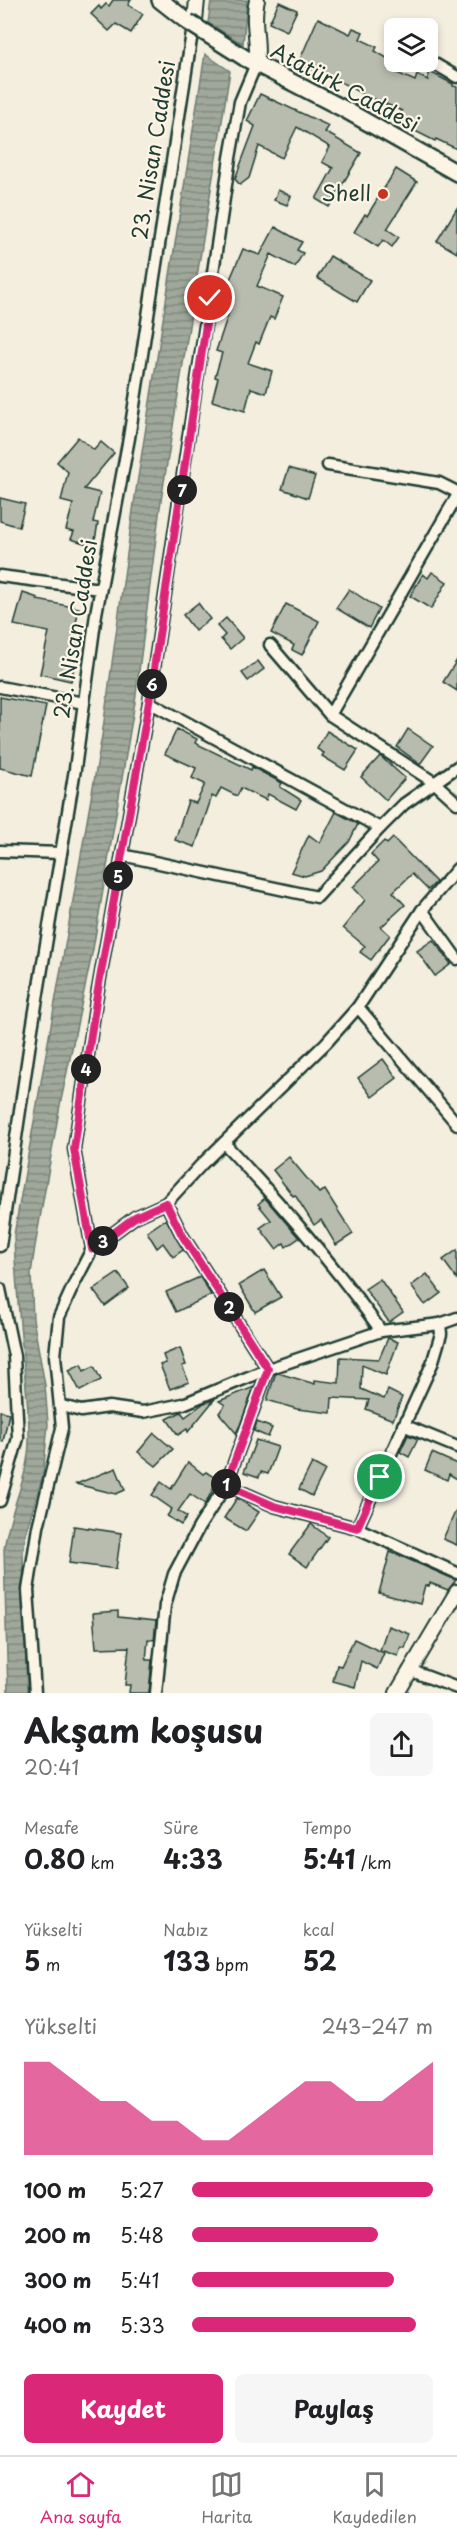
<!DOCTYPE html>
<html lang="tr">
<head>
<meta charset="utf-8">
<style>
	body { margin:0; font-family:"Playpen Sans",sans-serif; background:#f6f6f6; color:#202124; height:100vh; display:flex; flex-direction:column; font-size:22px; white-space:nowrap }
	* { box-sizing:border-box; margin:0 }
	p { font-size:20px; color:#757577 }
	.icon { flex:none; width:33px; height:33px; fill:none; stroke:currentColor; stroke-width:2; stroke-linecap:round; stroke-linejoin:round }
	.map { position:relative; height:1693px; overflow:hidden }
	.sheet { display:flex; flex-direction:column; background:#fff; flex:1 }
	.sheet>* { flex:none }
	.tools { position:absolute; left:384px; top:18px; display:grid; gap:12px }
	.tools a { display:grid; place-items:center; width:54px; height:54px; border-radius:9px; background:#fff; box-shadow:0 3px 9px #0003; font-size:30px }
	.pin { position:absolute; display:grid; place-items:center; width:51px; height:51px; color:#fff; margin:-26px; border:3px solid #fff; border-radius:50%; box-shadow:0 2px 6px #0007 }
	.km { position:absolute; width:30px; height:30px; margin:-15px; border-radius:50%; background:#222; color:#fff; font-size:16px; line-height:30px; text-align:center }
	.round { display:grid; place-items:center; flex:none; width:63px; height:63px; border-radius:9px; background:#f6f6f6 }
	.overview { display:flex; align-items:center; justify-content:space-between; height:102px; padding:0 24px }
	h1 { font-size:33px; font-weight:700; line-height:45px }
	.figures { display:grid; grid-template-columns:repeat(3,1fr); gap:9px; height:102px; padding:6px 24px }
	.figures div { display:grid; align-content:center }
	.figures b { font-size:26px; font-weight:700 }
	.figures small { font-size:16px; font-weight:400 }
	.figures p { font-size:16px }
	.chart { height:168px; padding:12px 24px }
	.chart p { display:flex; justify-content:space-between }
	.chart svg { width:100%; height:108px; margin-top:6px; fill:#db2777; opacity:.7 }
	.button { display:flex; gap:12px; margin-top:auto; padding:12px 24px }
	.button a { flex:1; height:69px; border-radius:9px; background:#db2777; color:#fff; font-size:24px; font-weight:700; line-height:69px; text-align:center }
	.button a+a { background:#f6f6f6; color:#202124 }
	ul { padding:0 24px; list-style:none; font-size:20px }
	li { display:grid; grid-template-columns:96px 72px 1fr; align-items:center; height:45px }
	li i { height:15px; border-radius:8px; background:#db2777 }
	.menu { display:flex; justify-content:space-around; align-items:center; height:84px; border-top:2px solid #e0e0e0; background:#fff; font-size:16px; color:#757577 }
	.menu a { display:grid; justify-items:center; gap:3px }
	.menu .active { color:#db2777 }
	.map>svg:first-child { display:block }
	.water { fill:url(#water-rules); stroke:#6c7d72; stroke-width:1.5 }
	.building { fill:#b8bcae; stroke:#1f3d34; stroke-width:1.5 }
	.lines { fill:none; stroke-linecap:round; stroke-linejoin:round }
	.minor-casing { stroke:#1f3d34; stroke-width:15 }
	.tertiary-casing { stroke:#1f3d34; stroke-width:18 }
	.secondary-casing { stroke:#1f3d34; stroke-width:20 }
	.minor { stroke:#fcf5e5; stroke-width:10 }
	.tertiary { stroke:#fcf5e5; stroke-width:14 }
	.secondary { stroke:#fcf5e5; stroke-width:15 }
	.secondary-bridge-casing { stroke:#1f3d34; stroke-width:20; stroke-linecap:butt }
	.secondary-bridge { stroke:#fcf5e5; stroke-width:15 }
	.route-casing { stroke:#fff; stroke-width:12 }
	.route { stroke:#db2777; stroke-width:8 }
	.poi-dot { fill:#c8321e; stroke:#fcf5e5; stroke-width:2 }
	.labels { text-anchor:middle; stroke-width:4.5; stroke-linejoin:round; paint-order:stroke }
	.street-label { font-size:21px; fill:#1f3d34; stroke:#fcf5e5 }
	.poi-label { font-size:21px; fill:#1f3d34; stroke:#fcf5e5; text-anchor:end }
</style>
</head>
<body>
<div class="map">
<svg width="457" height="1693" viewBox="0 0 457 1693">
	<defs>
		<pattern id="water-rules" width="6" height="5" patternUnits="userSpaceOnUse" patternTransform="scale(1.5)"><rect width="6" height="5" fill="#a0a89b"/><path d="M0 2.5h6" fill="none" stroke="#828a7f"/></pattern>
	</defs>
	<rect width="100%" height="100%" fill="#f3eede"/>
	<filter id="ink" filterUnits="userSpaceOnUse"><feTurbulence type="fractalNoise" baseFrequency=".0167" numOctaves="2"/><feDisplacementMap in="SourceGraphic" scale="12" xChannelSelector="R" yChannelSelector="G"/><feConvolveMatrix kernelMatrix="1 2 1 2 8 2 1 2 1" color-interpolation-filters="sRGB"/></filter>
	<g filter="url(#ink)">
		<!-- water -->
		<g class="water">
			<polygon points="211,0 247,0 243,44 208,23"/>
			<path d="M205,54L230,71L160,507L135,702L93,949L60,1105L35,1246L31,1274L33,1319L45,1385L48,1424L43,1475L26,1532L23,1553L27,1693H8L4,1550C8,1513 28,1480 29,1442C30,1413 25,1384 23,1355C19,1314 15,1275 14,1235L102,736L134,503Z"/>
		</g>
		<!-- building -->
		<g class="building">
			<polygon points="113,0 131,0 128,5 143,14 131,33 116,24 109,31 91,14 99,6 101,9 106,4 109,6"/>
			<polygon points="279,2 297,10 287,31 269,23"/>
			<polygon points="318,18 350,34 353,28 363,32 360,39 377,47 375,51 392,61 388,69 415,81 417,75 428,80 428,71 453,84 453,86 457,87 457,149 436,139 435,141 397,122 402,111 374,99 373,100 330,76 298,64"/>
			<polygon points="260,94 329,126 325,132 361,153 329,207 316,199 333,168 322,162 330,147 297,127 282,158 259,146 249,178 240,185 235,179 255,126 247,121"/>
			<polygon points="396,169 417,182 387,229 399,237 392,247 383,240 378,247 354,232 365,214 367,216"/>
			<polygon points="278,190 291,196 287,205 274,200"/>
			<polygon points="457,208 457,253 437,241"/>
			<polygon points="275,227 302,242 297,250 303,253 295,267 271,254 257,286 283,297 274,319 270,317 259,344 256,342 248,363 272,371 266,393 251,388 245,411 212,401 218,378 215,377 222,353 216,351 229,312 221,309 225,299 222,298 243,249 260,255"/>
			<polygon points="330,256 370,280 357,302 317,278"/>
			<polygon points="78,437 94,450 101,442 114,453 84,489 100,493 93,522 98,523 94,546 71,539 74,532 66,530 73,504 61,501 68,472 57,462"/>
			<polygon points="289,468 315,476 308,498 282,489"/>
			<polygon points="0,498 25,504 19,527 0,521"/>
			<polygon points="432,572 447,582 431,609 410,596 423,574 428,578"/>
			<polygon points="349,589 379,609 369,628 336,608"/>
			<polygon points="23,593 38,598 37,600 79,608 72,643 79,644 71,681 40,674 49,632 14,625"/>
			<polygon points="198,603 210,619 195,631 183,615"/>
			<polygon points="286,604 319,621 302,655 292,650 294,645 271,633"/>
			<polygon points="226,618 243,638 230,649 221,639 225,635 217,626"/>
			<polygon points="457,660 457,691 443,682"/>
			<polygon points="258,661 264,669 248,681 242,673"/>
			<polygon points="0,697 46,706 32,776 0,768"/>
			<polygon points="177,729 197,739 195,743 251,770 252,767 282,783 280,787 301,800 296,809 268,794 266,800 241,788 237,796 221,788 216,798 212,796 195,847 175,840 188,801 196,803 205,784 192,778 196,768 165,754"/>
			<polygon points="408,729 433,746 420,764 397,747"/>
			<polygon points="327,731 358,750 345,770 322,756 324,753 317,749"/>
			<polygon points="380,756 405,778 386,800 361,777"/>
			<polygon points="336,812 358,824 349,842 321,871 305,876 291,872 309,835 320,843"/>
			<polygon points="393,838 436,882 428,890 412,874 393,892 405,905 381,927 390,935 371,960 360,952 365,946 343,928 365,900 353,887 378,862 371,854 384,841 387,844"/>
			<polygon points="433,940 451,964 435,976 417,951"/>
			<polygon points="383,1059 397,1078 372,1097 358,1078"/>
			<polygon points="289,1157 319,1193 325,1190 353,1234 336,1245 321,1220 314,1225 295,1195 293,1196 273,1170"/>
			<polygon points="265,1198 299,1238 286,1247 284,1243 276,1249 260,1228 271,1220 258,1204"/>
			<polygon points="166,1219 183,1250 173,1257 163,1243 157,1248 147,1232"/>
			<polygon points="457,1250 457,1279 443,1260"/>
			<polygon points="264,1270 281,1297 255,1312 239,1285"/>
			<polygon points="118,1273 129,1288 105,1306 93,1290"/>
			<polygon points="427,1274 441,1293 425,1305 411,1286"/>
			<polygon points="200,1277 211,1295 176,1312 166,1292"/>
			<polygon points="380,1279 403,1312 389,1322 365,1289"/>
			<polygon points="388,1338 398,1342 386,1375 362,1365 361,1389 384,1399 388,1390 402,1397 393,1420 366,1409 369,1400 332,1398 331,1413 297,1409 267,1400 275,1375 278,1373 315,1384 315,1380 339,1383 340,1357 379,1359"/>
			<polygon points="180,1348 186,1365 182,1366 189,1382 170,1389 160,1365 166,1363 163,1355"/>
			<polygon points="81,1364 84,1371 94,1366 101,1380 80,1391 69,1370"/>
			<polygon points="254,1387 240,1425 236,1433 219,1413 225,1405 219,1401"/>
			<polygon points="214,1400 188,1432 187,1429 178,1435 167,1419 181,1412 185,1417 204,1403"/>
			<polygon points="0,1411 9,1413 3,1442 0,1441"/>
			<polygon points="257,1422 272,1428 268,1437 254,1431"/>
			<polygon points="154,1433 173,1449 156,1466 138,1452"/>
			<polygon points="408,1435 418,1439 409,1457 400,1452"/>
			<polygon points="256,1440 278,1447 268,1474 261,1472 259,1477 244,1472"/>
			<polygon points="432,1453 457,1464 457,1479 449,1474 447,1480 425,1470"/>
			<polygon points="188,1462 203,1474 206,1472 218,1480 205,1504 190,1494 178,1511 187,1517 181,1525 167,1516 172,1509 152,1495 161,1482 171,1489"/>
			<polygon points="312,1463 325,1470 312,1496 299,1489"/>
			<polygon points="116,1468 125,1490 116,1494 76,1484"/>
			<polygon points="237,1498 259,1512 246,1531 224,1518"/>
			<polygon points="457,1508 457,1545 443,1539"/>
			<polygon points="311,1524 328,1537 307,1567 289,1554"/>
			<polygon points="74,1526 121,1533 116,1569 69,1563"/>
			<polygon points="390,1552 403,1557 456,1580 448,1590 430,1583 429,1586 425,1585 420,1604 379,1593"/>
			<polygon points="118,1611 118,1617 156,1621 154,1640 148,1639 146,1660 152,1660 149,1693 129,1693 130,1685 125,1685 129,1647 96,1648 93,1613"/>
			<polygon points="388,1626 410,1634 405,1648 401,1647 398,1656 380,1650"/>
			<polygon points="354,1639 384,1653 377,1669 361,1661 355,1687 333,1681 337,1665 341,1666"/>
		</g>
		<g class="lines">
			<defs>
				<g id="minor">
					<polyline points="428,60 457,77"/>
					<polyline points="328,465 439,483 457,492"/>
					<polyline points="457,496 330,715 435,783 457,803"/>
					<polyline points="0,576 100,589"/>
					<polyline points="270,645 330,715"/>
					<polyline points="0,687 84,703"/>
					<polyline points="149,702 380,828 404,804 457,767"/>
					<polyline points="0,851 61,853"/>
					<polyline points="122,855 317,897 380,828"/>
					<polyline points="422,910 457,959"/>
					<polyline points="358,1007 457,1124"/>
					<path d="M224,1143C280,1203 334,1264 381,1331"/>
					<polyline points="0,1246 32,1029 75,769 96,614 129,438 194,20"/>
					<polyline points="92,1249 74,1149 96,1001 149,702 230,158 240,102 256,64"/>
					<polyline points="0,1289 14,1356 18,1438 0,1501"/>
					<polyline points="62,1406 81,1411 109,1407 143,1412 183,1404 268,1369 381,1331 440,1324 457,1318"/>
					<polyline points="403,1425 457,1447"/>
					<polyline points="226,1485 274,1506 357,1528 457,1573"/>
					<polyline points="357,1528 432,1364 441,1334 440,1324"/>
					<polyline points="409,1670 457,1688"/>
					<polyline points="35,1693 28,1590 38,1527 62,1428 55,1356 59,1317 75,1282 92,1249 135,1217 166,1203 201,1165 326,1043 358,1007 422,910 457,869"/>
					<polyline points="156,1693 165,1605 174,1574 199,1527 226,1485 268,1369 182,1235 166,1203"/>
				</g>
				<g id="tertiary">
					<polyline points="195,20 197,0"/>
					<path d="M256,64C260,41 251,24 257,0"/>
					<polyline points="397,1693 457,1592"/>
				</g>
				<g id="secondary">
					<polyline points="160,0 188,22"/>
					<polyline points="245,58 342,108 457,173"/>
				</g>
			</defs>
			<!-- minor casing -->
			<use href="#minor" class="minor-casing"/>
			<!-- tertiary casing -->
			<use href="#tertiary" class="tertiary-casing"/>
			<!-- secondary casing -->
			<use href="#secondary" class="secondary-casing"/>
			<!-- minor -->
			<use href="#minor" class="minor"/>
			<!-- tertiary -->
			<use href="#tertiary" class="tertiary"/>
			<!-- secondary -->
			<use href="#secondary" class="secondary"/>
			<defs>
				<polyline id="secondary-bridge" points="188,22 245,58"/>
			</defs>
			<!-- secondary-bridge casing -->
			<use href="#secondary-bridge" class="secondary-bridge-casing"/>
			<!-- secondary-bridge -->
			<use href="#secondary-bridge" class="secondary-bridge"/>
		</g>
	</g>
	<g class="lines" filter="url(#ink)">
		<defs>
			<polyline id="route" points="210,298 149,702 96,1001 74,1149 92,1249 135,1217 166,1203 182,1235 268,1369 226,1485 274,1506 357,1528 380,1477"/>
		</defs>
		<!-- route casing -->
		<use href="#route" class="route-casing"/>
		<!-- route -->
		<use href="#route" class="route"/>
	</g>
	<!-- markers -->
	<circle class="poi-dot" cx="383" cy="194" r="6"/>
	<g class="labels">
		<!-- street labels -->
		<g class="street-label">
			<text transform="translate(345 88) rotate(28)" y="7">Atatürk Caddesi</text>
			<text transform="translate(154 150) rotate(-81)" y="7">23. Nisan Caddesi</text>
			<text transform="translate(76 629) rotate(-81)" y="7">23. Nisan Caddesi</text>
		</g>
		<!-- poi labels -->
		<g class="poi-label">
			<text x="371" y="201">Shell</text>
		</g>
	</g>
</svg>
<div class="tools">
<a><svg class="icon" aria-label="layers" viewBox="0 0 24 24"><path d="M12 4l9 5-9 5-9-5zM3 14l9 5 9-5"/></svg></a>
</div>
<div class="pin" style="left:380px;top:1477px;background:#1e9e55"><svg class="icon" aria-label="arrive" viewBox="0 0 24 24"><path d="M6 21V4h12l-3 4 3 4H6"/></svg></div>
<div class="pin" style="left:210px;top:298px;background:#d93025"><svg class="icon" aria-label="check" viewBox="0 0 24 24"><path d="M5 12l5 5 9-10"/></svg></div>
<b class="km" style="left:226px;top:1484px">1</b>
<b class="km" style="left:229px;top:1307px">2</b>
<b class="km" style="left:103px;top:1241px">3</b>
<b class="km" style="left:86px;top:1069px">4</b>
<b class="km" style="left:118px;top:876px">5</b>
<b class="km" style="left:152px;top:684px">6</b>
<b class="km" style="left:182px;top:490px">7</b>
</div>
<section class="sheet">
<div class="overview"><div><h1>Akşam koşusu</h1><p>20:41</p></div><a class="round"><svg class="icon" aria-label="share" viewBox="0 0 24 24"><path d="M12 15V3M7 8l5-5 5 5M5 13v7h14v-7"/></svg></a></div>
<div class="figures">
<div><p>Mesafe</p><b>0.80<small> km</small></b></div>
<div><p>Süre</p><b>4:33</b></div>
<div><p>Tempo</p><b>5:41<small> /km</small></b></div>
</div>
<div class="figures">
<div><p>Yükselti</p><b>5<small> m</small></b></div>
<div><p>Nabız</p><b>133<small> bpm</small></b></div>
<div><p>kcal</p><b>52</b></div>
</div>
<div class="chart"><p><span>Yükselti</span>243–247 m</p>
<svg viewBox="0 0 160 44" preserveAspectRatio="none"><path d="M0 44V6L10 6L20 14L30 22L40 22L50 30L60 30L70 38L80 38L90 30L100 22L110 14L120 14L130 22L140 22L150 14L160 6V44z"/></svg>
</div>
<ul>
<li><b>100 m</b>5:27<i style="width:100%"></i></li>
<li><b>200 m</b>5:48<i style="width:77%"></i></li>
<li><b>300 m</b>5:41<i style="width:84%"></i></li>
<li><b>400 m</b>5:33<i style="width:93%"></i></li>
</ul>
<div class="button"><a>Kaydet</a><a>Paylaş</a></div>
</section>
<nav class="menu">
<a class="active"><svg class="icon" aria-label="home" viewBox="0 0 24 24"><path d="M3 11l9-7 9 7M6 9v11h12V9"/></svg>Ana sayfa</a>
<a><svg class="icon" aria-label="map" viewBox="0 0 24 24"><path d="M3 6l6-2 6 2 6-2v14l-6 2-6-2-6 2zM9 4v14M15 6v14"/></svg>Harita</a>
<a><svg class="icon" aria-label="saved" viewBox="0 0 24 24"><path d="M7 4h10v16l-5-4-5 4z"/></svg>Kaydedilen</a>
</nav>
</body>
</html>
